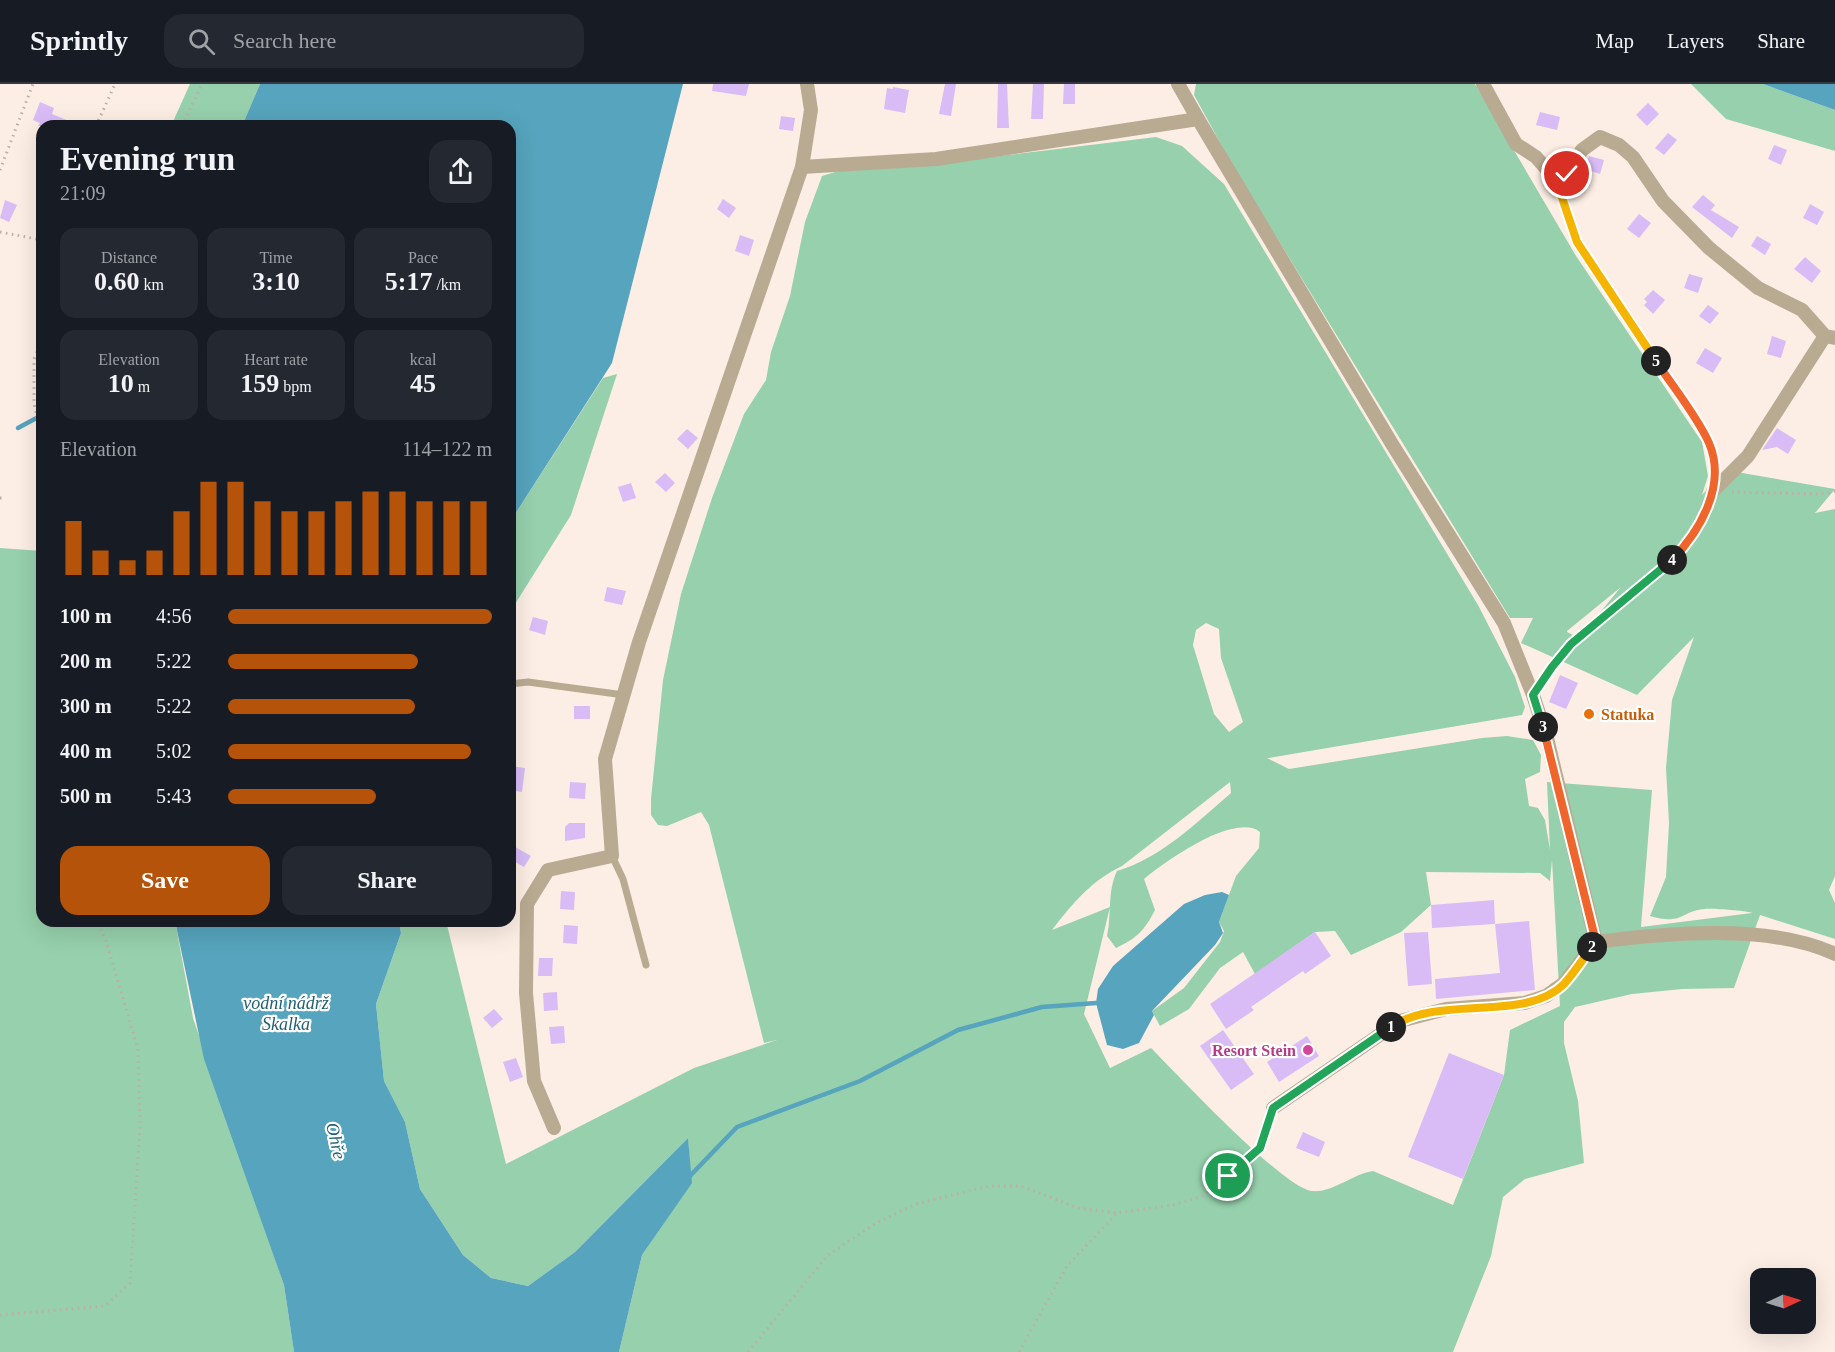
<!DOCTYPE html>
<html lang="en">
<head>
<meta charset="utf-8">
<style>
	body { margin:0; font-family:"Times New Roman",serif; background:#242831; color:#f1f3f6; height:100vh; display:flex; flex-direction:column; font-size:22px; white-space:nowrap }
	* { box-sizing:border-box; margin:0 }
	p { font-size:20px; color:#9ea1a6 }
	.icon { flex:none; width:33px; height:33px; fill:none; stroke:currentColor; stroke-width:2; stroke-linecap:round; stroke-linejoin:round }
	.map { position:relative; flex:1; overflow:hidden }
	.panel { position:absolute; left:36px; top:36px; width:480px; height:807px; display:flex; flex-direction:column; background:#171b24; border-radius:18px; box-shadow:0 6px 24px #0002 }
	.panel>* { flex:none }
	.needle { width:39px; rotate:86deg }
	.controls { position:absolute; left:1750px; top:1184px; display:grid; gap:12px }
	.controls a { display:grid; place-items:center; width:66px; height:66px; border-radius:12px; background:#171b24; box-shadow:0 6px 24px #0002; font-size:30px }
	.pin { position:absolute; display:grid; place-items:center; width:51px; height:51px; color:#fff; margin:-26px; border:3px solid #fff; border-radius:50%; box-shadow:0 2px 6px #0007 }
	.km { position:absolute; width:30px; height:30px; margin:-15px; border-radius:50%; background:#222; color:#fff; font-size:16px; line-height:30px; text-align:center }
	.round { display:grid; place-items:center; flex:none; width:63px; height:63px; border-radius:18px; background:#242831 }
	.headline { display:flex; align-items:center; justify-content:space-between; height:102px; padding:0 24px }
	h1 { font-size:33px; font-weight:600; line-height:45px }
	.metrics { display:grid; grid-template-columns:repeat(3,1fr); gap:9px; height:102px; padding:6px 24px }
	.metrics div { display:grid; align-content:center; border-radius:15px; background:#242831; text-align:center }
	.metrics b { font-size:26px; font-weight:600 }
	.metrics small { font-size:16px; font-weight:400 }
	.metrics p { font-size:16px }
	.chart { height:168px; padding:12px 24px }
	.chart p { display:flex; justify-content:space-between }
	.chart svg { width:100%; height:108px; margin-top:6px; stroke:#b45309; stroke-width:6 }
	.primary-button { display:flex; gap:12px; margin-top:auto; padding:12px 24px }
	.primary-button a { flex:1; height:69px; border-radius:18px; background:#b45309; color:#fff; font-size:24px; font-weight:600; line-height:69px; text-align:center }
	.primary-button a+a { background:#242831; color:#f1f3f6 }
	ul { padding:0 24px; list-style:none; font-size:20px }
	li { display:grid; grid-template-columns:96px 72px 1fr; align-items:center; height:45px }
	li i { height:15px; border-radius:8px; background:#b45309 }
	header { display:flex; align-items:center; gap:36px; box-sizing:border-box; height:84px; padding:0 30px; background:#171b24; border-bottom:2px solid #363941 }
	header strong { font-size:28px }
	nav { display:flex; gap:33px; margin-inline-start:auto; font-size:21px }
	.search { width:420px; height:54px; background:#242831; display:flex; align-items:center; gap:15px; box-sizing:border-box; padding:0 21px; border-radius:18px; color:#9ea1a6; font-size:22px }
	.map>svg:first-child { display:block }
	.green { fill:#96d0ac; fill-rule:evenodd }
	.water { fill:#56a4bd }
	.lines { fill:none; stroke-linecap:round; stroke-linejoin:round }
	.stream { stroke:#56a4bd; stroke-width:4.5 }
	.building { fill:#d9bcf6 }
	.path { stroke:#bcafa6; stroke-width:3; stroke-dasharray:1.5 4.5; stroke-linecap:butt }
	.service { stroke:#b9ab92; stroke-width:7 }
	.minor { stroke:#b9ab92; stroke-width:14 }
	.split-1-casing { stroke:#fff; stroke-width:12 }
	.split-2-casing { stroke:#fff; stroke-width:12 }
	.split-3-casing { stroke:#fff; stroke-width:12 }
	.split-4-casing { stroke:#fff; stroke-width:12 }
	.split-5-casing { stroke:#fff; stroke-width:12 }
	.split-6-casing { stroke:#fff; stroke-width:12 }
	.split-1 { stroke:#22a559; stroke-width:8 }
	.split-2 { stroke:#f5b400; stroke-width:8 }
	.split-3 { stroke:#f0652b; stroke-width:8 }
	.split-4 { stroke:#22a559; stroke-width:8 }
	.split-5 { stroke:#f0652b; stroke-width:8 }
	.split-6 { stroke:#f5b400; stroke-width:8 }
	.food-dot { fill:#e8710a; stroke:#fff; stroke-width:2 }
	.hotel-dot { fill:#d1479c; stroke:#fff; stroke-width:2 }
	.labels { text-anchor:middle; stroke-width:4.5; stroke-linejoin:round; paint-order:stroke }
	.food-label { font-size:16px; font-weight:bold; fill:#c56008; stroke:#fff; text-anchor:start }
	.hotel-label { font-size:16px; font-weight:bold; fill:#b23c85; stroke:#fff; text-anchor:end }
	.water-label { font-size:18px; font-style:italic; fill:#226073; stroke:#fff }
</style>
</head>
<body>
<header>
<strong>Sprintly</strong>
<div class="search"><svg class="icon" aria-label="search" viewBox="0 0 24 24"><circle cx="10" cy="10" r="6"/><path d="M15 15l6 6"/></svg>Search here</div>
<nav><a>Map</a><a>Layers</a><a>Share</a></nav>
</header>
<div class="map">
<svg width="1835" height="1268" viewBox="0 0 1835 1268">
	<rect width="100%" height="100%" fill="#fceee4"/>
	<!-- green -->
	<g class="green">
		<polygon points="190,0 260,0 242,42 171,42"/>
		<path d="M1196,0H1475L1576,172L1702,358L1708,392L1702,411L1725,386L1835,405L1815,429L1835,425V792L1829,806L1835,819V855L1760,831L1734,904L1682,905L1632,910L1575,923L1564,938V959L1578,1017L1584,1079L1525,1095L1503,1113L1491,1172L1453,1268H619L642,1171L691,1099L688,1054L575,1168L528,1202L491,1194L463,1171L420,1105L405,1038L384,997L376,920L401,849L399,837H446L506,1080L694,984L777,956L764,959L709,741L701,728L667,742L658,741L651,731V715L663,596L681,510L712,414L744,330L766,296L771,268L790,212L805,138L822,92L849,84L927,81L1156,53L1182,62L1224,100L1478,521L1515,593L1525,623L1522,631L1269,674H1250H1267L1289,685L1482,654L1507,652L1533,656L1541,671L1540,688L1525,695L1529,722L1538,724L1545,736L1550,766L1547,698L1652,706L1641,843L1752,829C1749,827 1711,824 1705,825C1682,826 1683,842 1650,832L1666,793L1669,739L1666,684L1672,616L1694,553L1637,611L1521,559L1533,534H1510L1234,84L1194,11ZM1621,503L1579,554L1567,548V547ZM1206,539L1219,545L1221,574L1243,638L1229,648L1214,630L1193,561L1196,546ZM1230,698L1231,709C1196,739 1161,774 1117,787C1107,808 1112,830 1107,852L1116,864C1136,855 1145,846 1155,826L1144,795C1165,778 1234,728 1260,748L1259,764L1236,792L1219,838L1224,847L1220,858L1184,904L1152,927L1160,942L1189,925L1220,884L1243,868L1255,890L1315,848L1335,847L1351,871L1401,848L1431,821L1426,788L1540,789L1550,797L1552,776L1560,922L1510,946L1504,991L1453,1121L1373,1087C1352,1090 1333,1109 1312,1107C1283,1104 1177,990 1151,964L1110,984L1084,930L1110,823L1052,846C1072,820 1092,796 1122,782Z"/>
		<polygon points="1691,0 1763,0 1835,26 1835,67 1726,35"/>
		<polygon points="617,290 571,431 510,528 510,438 603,294"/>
		<polygon points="0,464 42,467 42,837 175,837 193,934 284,1201 294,1268 0,1268"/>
	</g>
	<!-- water -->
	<g class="water">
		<polygon points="260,0 683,0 612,279 510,438 510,42 242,42"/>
		<polygon points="1763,0 1835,0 1835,26"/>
		<polygon points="1222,808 1229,811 1219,838 1223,849 1215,861 1152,927 1154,931 1139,959 1123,965 1107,961 1096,919 1098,905 1113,882 1184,820 1205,811"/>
		<polygon points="175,837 399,837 401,849 376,920 384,997 405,1038 420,1105 463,1171 491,1194 528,1202 575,1168 688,1054 692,1099 642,1171 619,1268 294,1268 284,1201 204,975"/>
	</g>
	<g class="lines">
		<!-- stream -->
		<g class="stream">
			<polyline points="18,344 42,331"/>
			<polyline points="688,1094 737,1043 860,997 958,946 1042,923 1096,919"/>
		</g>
	</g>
	<!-- building -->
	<g class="building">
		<polygon points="713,0 749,0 746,12 712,7"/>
		<polygon points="945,0 956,0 951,32 939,30"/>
		<polygon points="998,0 1007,0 1009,44 997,44"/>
		<polygon points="1033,0 1044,0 1043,35 1031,35"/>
		<polygon points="1064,0 1075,0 1075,20 1063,20"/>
		<polygon points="893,3 909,6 905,29 884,25 887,4 893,5"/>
		<polygon points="40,18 54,24 52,30 81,42 38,42 40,39 33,36"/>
		<polygon points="1648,19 1659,30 1647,42 1636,31"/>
		<polygon points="1540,28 1560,33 1557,46 1536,41"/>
		<polygon points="781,32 795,34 793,47 779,45"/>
		<polygon points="1668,49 1677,56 1664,71 1655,64"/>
		<polygon points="1774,61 1787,66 1781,81 1768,75"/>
		<polygon points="1589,72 1604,76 1600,90 1585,85"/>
		<polygon points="1703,111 1715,121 1711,126 1739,143 1732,154 1692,123"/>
		<polygon points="723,115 736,124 729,134 717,125"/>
		<polygon points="5,116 17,121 9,138 0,134"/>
		<polygon points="1810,120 1824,128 1817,141 1803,134"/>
		<polygon points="1639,130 1651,139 1639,154 1627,145"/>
		<polygon points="740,151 754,156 749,172 735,167"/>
		<polygon points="1757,152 1771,160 1765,171 1751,162"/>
		<polygon points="1805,173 1821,187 1812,199 1794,185"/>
		<polygon points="1689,190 1703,194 1698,209 1684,204"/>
		<polygon points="1653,206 1665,216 1653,230 1644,221 1647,218 1644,215"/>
		<polygon points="1708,221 1719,229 1710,240 1699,232"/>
		<polygon points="1772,252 1786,257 1781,274 1767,270"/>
		<polygon points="1705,264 1722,274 1713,289 1696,279"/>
		<polygon points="1777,344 1796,356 1788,370 1777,363 1762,366"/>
		<polygon points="687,345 698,354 688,365 677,355"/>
		<polygon points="665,389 675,399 666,408 655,398"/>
		<polygon points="631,399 636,414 623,418 618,403"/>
		<polygon points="607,503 626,507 622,521 604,517"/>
		<polygon points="533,533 548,537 545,551 529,546"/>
		<polygon points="1560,591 1578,599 1566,625 1549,618"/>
		<rect x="574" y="622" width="16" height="13"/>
		<polygon points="510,682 525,684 522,708 510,706"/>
		<polygon points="570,698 586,699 585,715 569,714"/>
		<polygon points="569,739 585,739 585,754 565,757 565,743"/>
		<polygon points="510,760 531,772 524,783 510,775"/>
		<polygon points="561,807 575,808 574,826 560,825"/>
		<polygon points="1494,816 1495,840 1432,844 1431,821"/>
		<polygon points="1529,837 1535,906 1436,915 1435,895 1500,889 1495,840"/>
		<polygon points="564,841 578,842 577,860 563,859"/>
		<polygon points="1315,848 1331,872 1305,890 1303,887 1251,923 1254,926 1226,945 1210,920"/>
		<polygon points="1428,848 1432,900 1408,902 1404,849"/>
		<polygon points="539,874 553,874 552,892 538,892"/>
		<polygon points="557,908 558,926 544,927 543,909"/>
		<polygon points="494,925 503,935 492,944 483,934"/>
		<polygon points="564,942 565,959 551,960 549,943"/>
		<polygon points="1223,946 1254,990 1231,1006 1200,962"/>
		<polygon points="1307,952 1319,972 1279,998 1267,978"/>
		<polygon points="1449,969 1504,991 1463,1095 1408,1073"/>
		<polygon points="516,974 523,993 510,998 503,978"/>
		<polygon points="1303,1048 1325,1058 1319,1073 1296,1064"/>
	</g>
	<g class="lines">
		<!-- path -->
		<g class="path">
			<polyline points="96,42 115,0"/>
			<polyline points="182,42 202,0"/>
			<polyline points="0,86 33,0"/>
			<polyline points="1560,109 1577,157 1709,360 1714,387"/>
			<polyline points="0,148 42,156"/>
			<polyline points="42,257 34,275 34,319 42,358"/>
			<polyline points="1732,408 1821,410 1835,407"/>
			<polyline points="0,414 2,414"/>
			<polyline points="0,1231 105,1222 130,1199 140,1043 138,965 106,857 97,837"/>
			<polyline points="748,1268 828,1171 876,1139 916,1120 989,1102 1021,1102 1078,1124 1117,1129 1173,1121 1201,1113 1228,1092 1260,1064 1269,1037"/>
			<polyline points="1019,1268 1067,1182 1117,1129"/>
		</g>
		<!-- service -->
		<g class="service">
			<polyline points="510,600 528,598 624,611"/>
			<path d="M1533,611C1545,593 1556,574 1572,560C1627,509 1689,483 1713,407"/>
			<polyline points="612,772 623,795 646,881"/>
		</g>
		<!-- minor -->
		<g class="minor">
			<polyline points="1178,0 1198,35"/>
			<polyline points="1483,0 1516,60 1536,73 1556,96 1567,90 1582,66 1600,53 1619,61 1633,73 1663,117 1709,164 1758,204 1802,226 1825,252 1835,254"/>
			<polyline points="802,83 811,26 807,0"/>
			<polyline points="1713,407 1748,372 1825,252"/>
			<path d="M1273,1024L1400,937L1446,925L1524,919L1546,912L1563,900L1596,858C1666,849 1769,839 1835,870"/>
			<polyline points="554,1044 534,997 526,909 527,820 548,786 612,772 605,675 639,558 802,83 936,75 1198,35 1392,360 1504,539 1533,611 1547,654 1596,858"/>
		</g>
	</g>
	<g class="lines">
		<defs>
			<polyline id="split-1" points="1228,1092 1260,1064 1273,1024 1391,943"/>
			<path id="split-2" d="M1391,943C1440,910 1525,939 1564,900C1574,889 1583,875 1592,863"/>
			<polyline id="split-3" points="1543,643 1596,858 1592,863"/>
			<polyline id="split-4" points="1543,643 1533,611 1552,583 1571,560 1672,476"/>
			<path id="split-5" d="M1656,277C1673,303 1697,332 1709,359C1727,401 1700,447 1672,476"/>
			<polyline id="split-6" points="1567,90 1556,96 1577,158 1656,277"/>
		</defs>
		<!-- split-1 casing -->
		<use href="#split-1" class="split-1-casing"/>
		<!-- split-2 casing -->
		<use href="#split-2" class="split-2-casing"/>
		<!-- split-3 casing -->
		<use href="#split-3" class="split-3-casing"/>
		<!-- split-4 casing -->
		<use href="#split-4" class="split-4-casing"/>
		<!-- split-5 casing -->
		<use href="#split-5" class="split-5-casing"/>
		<!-- split-6 casing -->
		<use href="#split-6" class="split-6-casing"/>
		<!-- split-1 -->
		<use href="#split-1" class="split-1"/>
		<!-- split-2 -->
		<use href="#split-2" class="split-2"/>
		<!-- split-3 -->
		<use href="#split-3" class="split-3"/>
		<!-- split-4 -->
		<use href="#split-4" class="split-4"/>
		<!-- split-5 -->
		<use href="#split-5" class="split-5"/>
		<!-- split-6 -->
		<use href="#split-6" class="split-6"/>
	</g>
	<!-- markers -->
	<circle class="food-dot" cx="1589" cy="630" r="6"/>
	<circle class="hotel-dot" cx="1308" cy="966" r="6"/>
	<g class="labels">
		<!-- food labels -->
		<g class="food-label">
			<text x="1601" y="636">Statuka</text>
		</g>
		<!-- hotel labels -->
		<g class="hotel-label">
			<text x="1296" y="972">Resort Stein</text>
		</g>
		<!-- water labels -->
		<g class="water-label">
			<text x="286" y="925">vodní nádrž<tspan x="286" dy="21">Skalka</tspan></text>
			<text transform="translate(336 1057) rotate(77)" y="6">Ohře</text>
		</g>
	</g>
</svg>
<div class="controls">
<a><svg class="needle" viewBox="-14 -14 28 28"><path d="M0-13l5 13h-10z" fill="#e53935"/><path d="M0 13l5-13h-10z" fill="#9ea1a6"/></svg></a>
</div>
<div class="pin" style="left:1228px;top:1092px;background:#1e9e55"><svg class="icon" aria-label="arrive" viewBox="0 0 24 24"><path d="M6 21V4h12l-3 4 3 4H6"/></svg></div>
<div class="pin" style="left:1567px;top:90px;background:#d93025"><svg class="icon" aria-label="check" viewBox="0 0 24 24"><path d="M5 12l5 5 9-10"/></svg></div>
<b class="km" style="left:1391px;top:943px">1</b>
<b class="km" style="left:1592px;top:863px">2</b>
<b class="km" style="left:1543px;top:643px">3</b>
<b class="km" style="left:1672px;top:476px">4</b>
<b class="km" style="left:1656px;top:277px">5</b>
<section class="panel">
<div class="headline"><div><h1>Evening run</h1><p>21:09</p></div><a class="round"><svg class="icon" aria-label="share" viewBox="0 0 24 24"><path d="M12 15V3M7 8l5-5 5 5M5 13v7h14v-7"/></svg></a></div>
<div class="metrics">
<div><p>Distance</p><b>0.60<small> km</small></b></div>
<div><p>Time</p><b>3:10</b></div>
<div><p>Pace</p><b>5:17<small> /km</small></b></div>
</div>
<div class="metrics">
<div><p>Elevation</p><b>10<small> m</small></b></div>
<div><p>Heart rate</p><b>159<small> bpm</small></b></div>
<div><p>kcal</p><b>45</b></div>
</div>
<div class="chart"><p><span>Elevation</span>114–122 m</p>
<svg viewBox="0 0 160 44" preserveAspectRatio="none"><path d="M5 44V22M15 44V34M25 44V38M35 44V34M45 44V18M55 44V6M65 44V6M75 44V14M85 44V18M95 44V18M105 44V14M115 44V10M125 44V10M135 44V14M145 44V14M155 44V14"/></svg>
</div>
<ul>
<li><b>100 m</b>4:56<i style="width:100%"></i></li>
<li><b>200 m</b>5:22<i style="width:72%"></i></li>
<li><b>300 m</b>5:22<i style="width:71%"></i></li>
<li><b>400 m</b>5:02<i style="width:92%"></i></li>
<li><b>500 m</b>5:43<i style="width:56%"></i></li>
</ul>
<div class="primary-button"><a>Save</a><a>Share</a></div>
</section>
</div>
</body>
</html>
